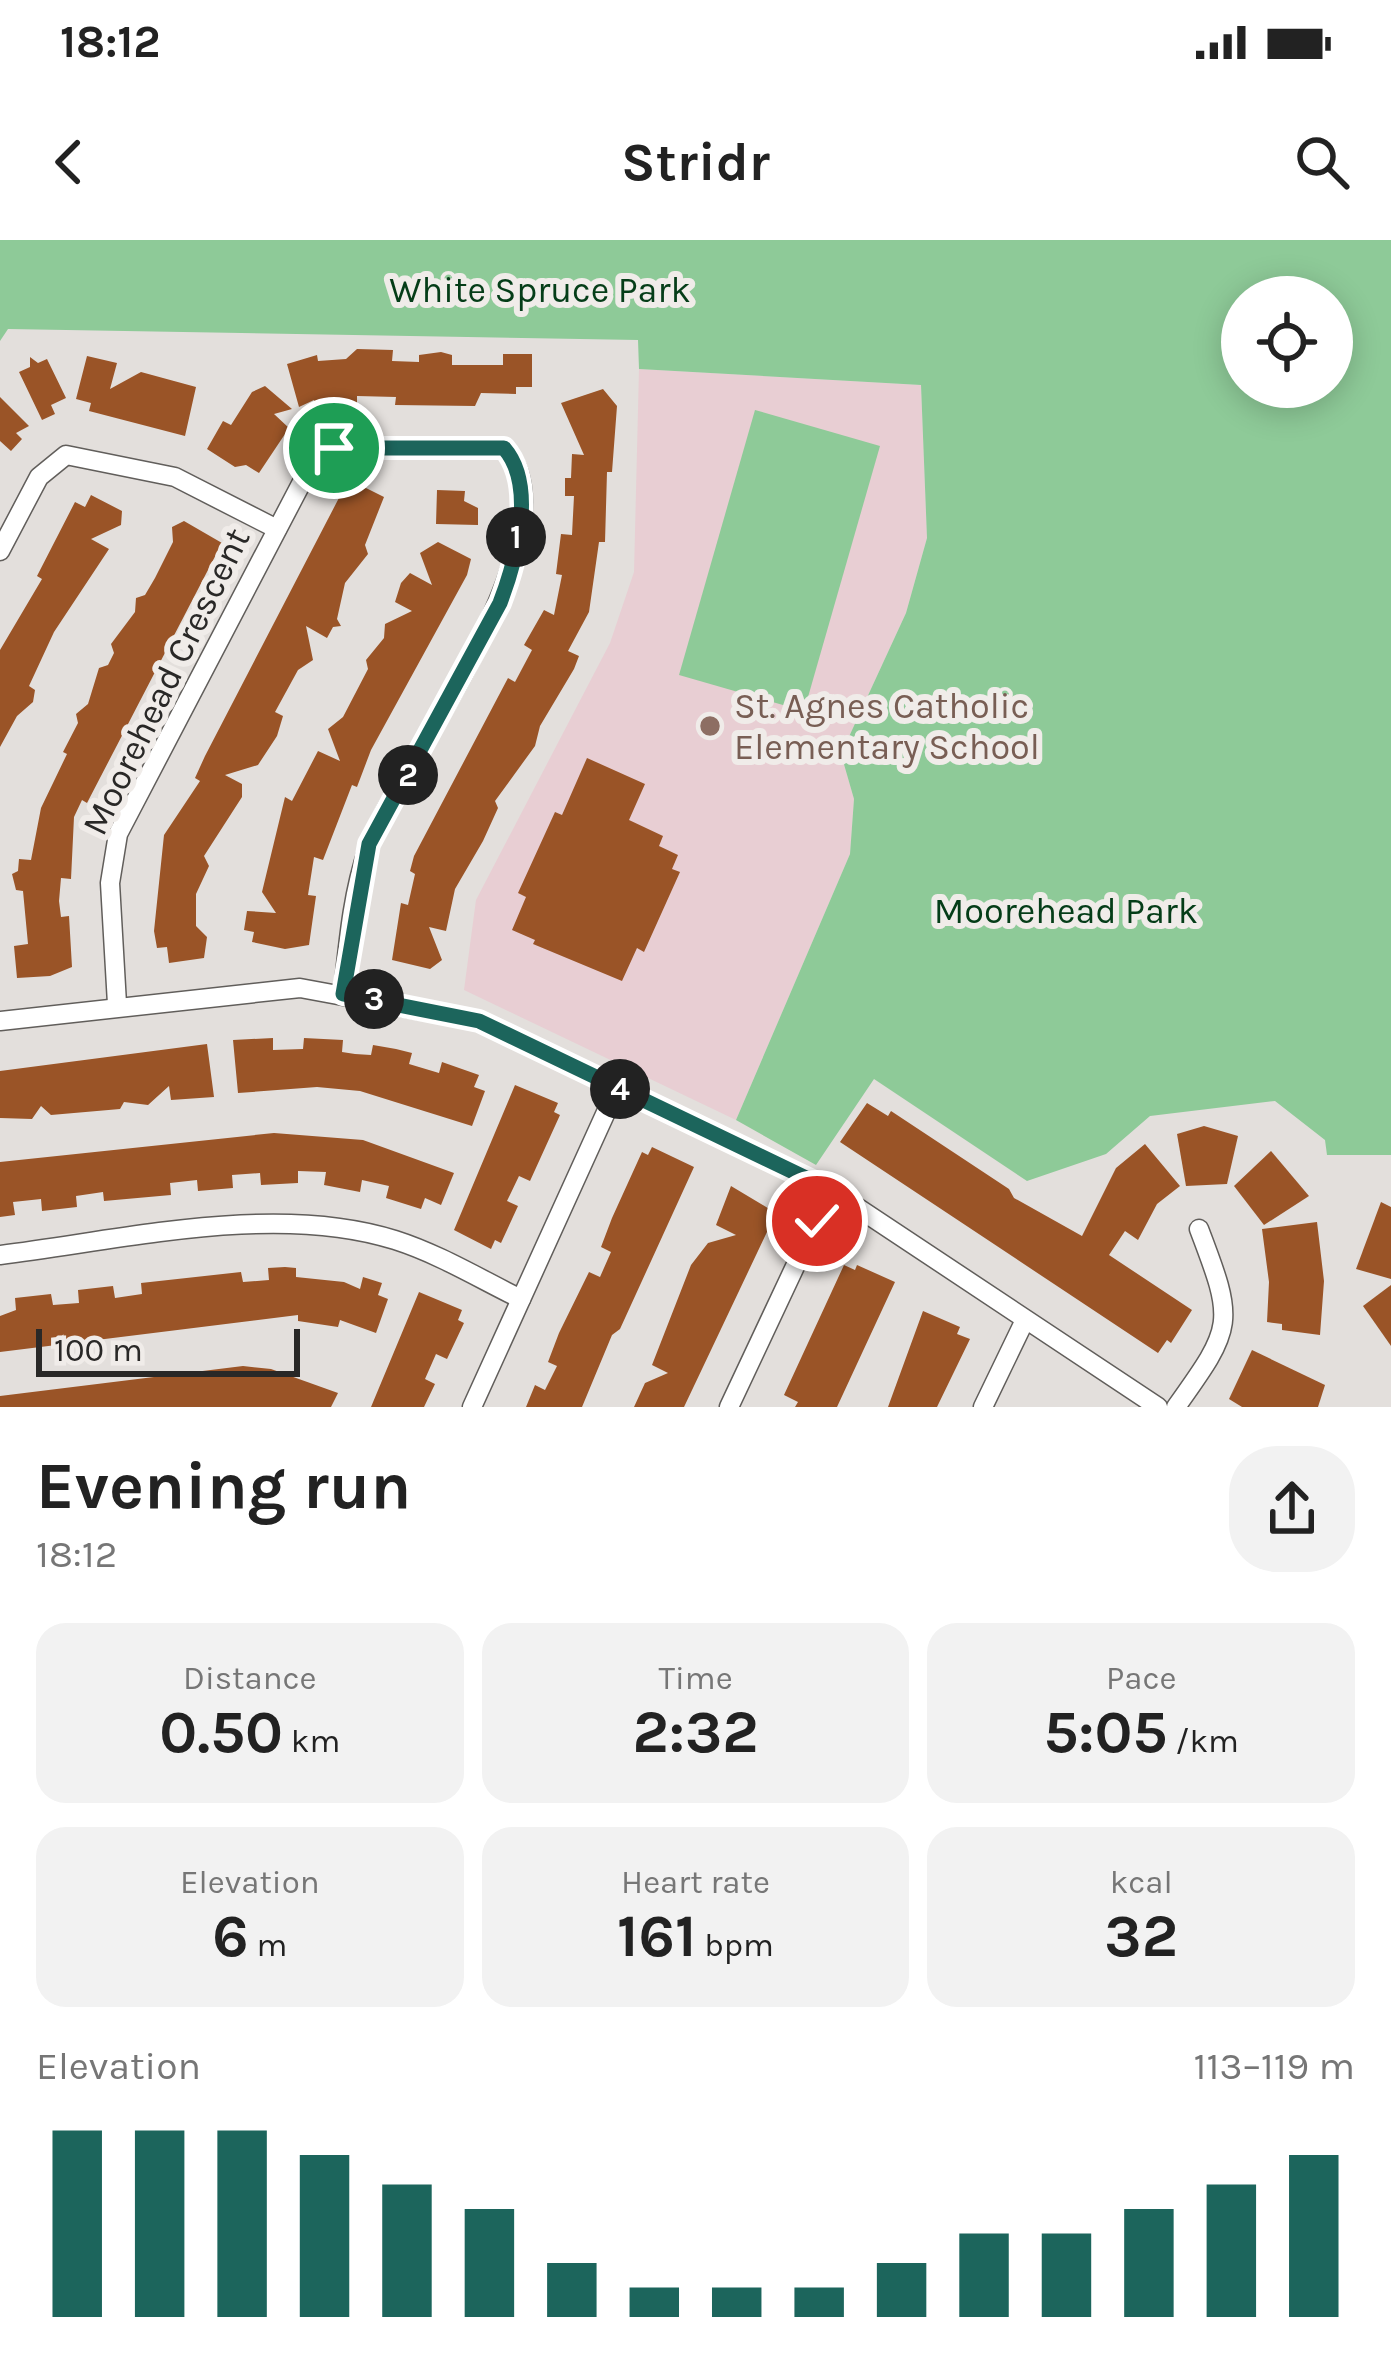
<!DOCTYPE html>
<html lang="en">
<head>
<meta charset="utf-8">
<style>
	body { margin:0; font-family:Karla,sans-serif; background:#f2f2f2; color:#222; height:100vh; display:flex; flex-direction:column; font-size:45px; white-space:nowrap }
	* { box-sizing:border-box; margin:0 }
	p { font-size:39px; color:#767676 }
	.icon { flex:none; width:66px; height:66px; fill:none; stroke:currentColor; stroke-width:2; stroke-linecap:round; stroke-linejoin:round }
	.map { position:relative; height:1167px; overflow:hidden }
	.details { display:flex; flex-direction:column; background:#fff; flex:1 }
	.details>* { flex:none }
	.buttons { position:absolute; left:1221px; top:36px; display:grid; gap:24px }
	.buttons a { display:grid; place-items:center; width:132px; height:132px; border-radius:50%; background:#fff; box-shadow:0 6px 30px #0003; font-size:60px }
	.scale { position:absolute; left:36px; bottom:30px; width:264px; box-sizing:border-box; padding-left:12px; border:6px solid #292827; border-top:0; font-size:33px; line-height:42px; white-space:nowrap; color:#292827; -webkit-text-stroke:9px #f0ece9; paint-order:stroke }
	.pin { position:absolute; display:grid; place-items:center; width:102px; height:102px; color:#fff; margin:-51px; border:6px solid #fff; border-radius:50%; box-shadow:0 3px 12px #0007 }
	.km { position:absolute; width:60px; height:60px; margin:-30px; border-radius:50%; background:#222; color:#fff; font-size:33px; line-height:60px; text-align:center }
	.round { display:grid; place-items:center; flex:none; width:126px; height:126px; border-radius:48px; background:#f2f2f2 }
	.headline { display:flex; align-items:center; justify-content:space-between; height:204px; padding:0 36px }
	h1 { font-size:66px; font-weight:700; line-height:90px }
	.figures { display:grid; grid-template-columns:repeat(3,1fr); gap:18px; height:204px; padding:12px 36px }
	.figures div { display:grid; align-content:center; border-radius:30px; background:#f2f2f2; text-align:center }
	.figures b { font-size:60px; font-weight:700 }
	.figures small { font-size:33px; font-weight:400 }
	.figures p { font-size:33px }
	.chart { height:336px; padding:24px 36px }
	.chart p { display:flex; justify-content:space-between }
	.chart svg { width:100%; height:216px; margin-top:12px; stroke:#1c655c; stroke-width:6 }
	.status { display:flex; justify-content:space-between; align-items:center; height:84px; padding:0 60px; background:#fff; direction:ltr }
	.status svg { height:33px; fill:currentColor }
	header { display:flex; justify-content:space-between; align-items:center; height:156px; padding:0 36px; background:#fff; font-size:54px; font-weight:700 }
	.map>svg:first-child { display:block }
	.education { fill:#e8ced3 }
	.green { fill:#8eca98; fill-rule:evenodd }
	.building { fill:#9a5427 }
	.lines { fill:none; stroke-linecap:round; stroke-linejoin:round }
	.minor-casing { stroke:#615e5b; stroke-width:21 }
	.minor { stroke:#fff; stroke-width:18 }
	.route-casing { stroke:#fff; stroke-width:24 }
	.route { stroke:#1c655c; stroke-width:15 }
	.education-dot { fill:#8d6e63; stroke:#f0ece9; stroke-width:4.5 }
	.labels { text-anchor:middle; stroke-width:12; stroke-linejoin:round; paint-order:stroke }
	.park-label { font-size:36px; fill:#053d18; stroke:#f0ece9 }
	.street-label { font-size:36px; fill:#292827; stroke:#f0ece9 }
	.education-label { font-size:36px; fill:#785e54; stroke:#f0ece9; text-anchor:start }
</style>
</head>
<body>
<div class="status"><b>18:12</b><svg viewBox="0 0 49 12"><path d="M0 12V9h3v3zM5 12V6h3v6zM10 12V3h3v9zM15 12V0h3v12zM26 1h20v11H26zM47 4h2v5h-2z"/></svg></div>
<header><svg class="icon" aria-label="back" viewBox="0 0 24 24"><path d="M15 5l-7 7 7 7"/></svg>Stridr<svg class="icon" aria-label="search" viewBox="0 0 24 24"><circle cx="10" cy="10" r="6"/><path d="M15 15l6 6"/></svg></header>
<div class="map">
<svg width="1391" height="1167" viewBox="0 0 1391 1167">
	<rect width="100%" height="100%" fill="#e3dfdc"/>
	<!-- education -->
	<polygon class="education" points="639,129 921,145 927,298 906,373 841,514 854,559 850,614 736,880 464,750 476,660 610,403 634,332"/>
	<!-- green -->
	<g class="green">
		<path d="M0,0H1391V915H1327L1325,900L1275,861L1150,876L1106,914L1027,941L874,839L816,925L736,880L850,614L854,559L841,514L906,373L927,298L921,145L639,129L638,100L8,89L0,101ZM1242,57H1332V147H1242Z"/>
		<polygon points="755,170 880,206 804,471 679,435"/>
	</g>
	<!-- building -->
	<g class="building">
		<polygon points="357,109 393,110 392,121 419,122 419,115 441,112 452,115 452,125 503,125 503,114 532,114 532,147 516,147 516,154 481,153 475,166 395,165 396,157 357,156 357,165 317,172 314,160 299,167 287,124 317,115 318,121 346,119"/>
		<polygon points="87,116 117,123 110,149 141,132 196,147 185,196 89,171 91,163 76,159"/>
		<polygon points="30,117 38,123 47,119 66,158 51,165 55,174 42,180 19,132 30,127"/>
		<polygon points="265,146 292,169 274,174 289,188 259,233 246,225 235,227 207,209 223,181 231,185 252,152"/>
		<polygon points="603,149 617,166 612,232 607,232 605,302 599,302 589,372 568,411 579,416 574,429 540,486 535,506 495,561 498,568 483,601 455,649 446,691 429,687 442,720 430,729 392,720 401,663 408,665 415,634 410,631 414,616 508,438 515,442 532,410 524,405 544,370 554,375 562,335 556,334 561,294 572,295 574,256 565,256 565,238 571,238 572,214 584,215 561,163"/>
		<polygon points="0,157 29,186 16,193 22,199 11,211 0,201"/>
		<polygon points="354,242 384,257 365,305 368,314 345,343 337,379 341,386 333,387 327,398 306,386 313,420 298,430 275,472 283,476 277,496 258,525 225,535 242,544 242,557 204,616 209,626 196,654 196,686 207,697 204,718 169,723 167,707 157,708 154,691 164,595 200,541 195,538 205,516 341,254 347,257"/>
		<polygon points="437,250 465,251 464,261 478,268 478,285 436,284"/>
		<polygon points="91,255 122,271 121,285 91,299 109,309 54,392 29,446 35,450 33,462 17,476 0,507 0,410 42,339 37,336 75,262 85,267"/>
		<polygon points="184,281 222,303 87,563 82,560 74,577 71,639 61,638 59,661 61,677 69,676 72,727 50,736 17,738 14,706 28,704 23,651 16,650 12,634 18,631 19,619 31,620 41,568 67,514 63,512 78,483 76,474 88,464 99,428 108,425 114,413 111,404 135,372 136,358 145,355 155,338 173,302 172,287"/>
		<polygon points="438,302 471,319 467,335 371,510 357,547 352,545 323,620 314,617 308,655 316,656 309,705 285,709 252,702 254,692 244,690 247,671 276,673 262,652 285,557 292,561 318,511 340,521 328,489 343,477 368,429 366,420 384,398 385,384 412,371 395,362 401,343 410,333 432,345 420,313"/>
		<polygon points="587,518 645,544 629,580 663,596 659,606 678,615 672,629 680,632 644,712 637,708 622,741 533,704 535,700 512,690 526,657 518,653 555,572 562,575"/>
		<polygon points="273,798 273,810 303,809 304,798 343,800 342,812 355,814 371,815 373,805 396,809 412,813 409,824 439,833 442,822 479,835 474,847 485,851 472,886 360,851 317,847 238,853 233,800"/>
		<polygon points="207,804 214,857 171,860 169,846 148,865 124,862 120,869 51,875 41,866 32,879 0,878 0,831"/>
		<polygon points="515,845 558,863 554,872 560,875 530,941 519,936 507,961 518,966 501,1003 495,1000 491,1009 454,990"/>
		<polygon points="867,863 888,876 891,871 1009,949 1014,958 1082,996 1116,928 1145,904 1180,946 1157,964 1138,1000 1125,991 1109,1015 1192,1070 1171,1103 1167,1100 1158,1113 840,902"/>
		<polygon points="1204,886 1238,896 1227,944 1186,946 1177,894"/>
		<polygon points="274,893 363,900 454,933 441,965 425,958 421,969 386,958 389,946 362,940 360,952 324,945 326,932 298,931 298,943 261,945 260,933 232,935 233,948 198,951 197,940 170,943 171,955 104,961 103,952 76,956 77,967 42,971 41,959 13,962 15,975 0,977 0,922"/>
		<polygon points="652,907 694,927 620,1089 612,1095 582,1167 526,1167 535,1145 545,1150 557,1126 548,1122 559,1093 589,1032 600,1037 611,1012 601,1007 612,978 642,912 648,915"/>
		<polygon points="1271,911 1309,956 1264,985 1234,946"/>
		<polygon points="731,946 776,973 684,1167 634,1167 645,1143 668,1133 652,1125 691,1025 708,1003 736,995 716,985"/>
		<polygon points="1381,962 1391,967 1391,1039 1356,1029"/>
		<polygon points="1317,982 1324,1041 1320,1095 1282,1090 1282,1084 1267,1082 1269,1042 1262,989"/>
		<polygon points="844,1025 855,1030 857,1025 895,1042 837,1167 795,1167 798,1162 784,1155"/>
		<polygon points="285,1027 296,1028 296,1037 344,1042 360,1049 363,1037 382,1043 378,1055 388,1059 376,1093 340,1080 338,1087 298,1081 298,1075 0,1112 0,1076 16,1070 15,1058 51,1054 53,1065 79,1063 78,1050 113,1046 115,1058 142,1054 141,1043 241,1032 243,1042 269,1040 268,1028"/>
		<polygon points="1391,1045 1391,1106 1363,1066"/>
		<polygon points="419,1052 462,1070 458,1080 464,1083 447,1119 436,1114 425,1139 435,1144 424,1167 371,1167"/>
		<polygon points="923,1071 960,1087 957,1094 970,1099 937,1167 888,1167"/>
		<polygon points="1252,1110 1325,1145 1318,1167 1242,1167 1229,1159"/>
		<polygon points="243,1126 271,1129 338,1153 331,1167 0,1167 0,1156"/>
	</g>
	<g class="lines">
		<defs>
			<g id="minor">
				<polyline points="0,311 39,237 66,215 175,237 277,289"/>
				<path d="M117,764L110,643L118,594L313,221L334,208H504C582,290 398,525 368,609C352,654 348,707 343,754"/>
				<polyline points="0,781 300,748 479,781 831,950 1158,1167"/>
				<path d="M0,1015C123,1000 275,962 395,1000C439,1014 480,1039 521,1059"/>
				<polyline points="472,1167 617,848"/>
				<polyline points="729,1167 831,950"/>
				<polyline points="983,1167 1024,1082"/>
				<path d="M1176,1167C1234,1086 1235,1083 1199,989"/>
			</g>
		</defs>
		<!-- minor casing -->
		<use href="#minor" class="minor-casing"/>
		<!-- minor -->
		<use href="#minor" class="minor"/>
	</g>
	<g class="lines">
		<defs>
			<path id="route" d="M334,208H504C537,246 516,321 500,363L369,604L343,754L479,781L831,950L817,981"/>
		</defs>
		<!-- route casing -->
		<use href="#route" class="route-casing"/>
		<!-- route -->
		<use href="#route" class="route"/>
	</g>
	<!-- markers -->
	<circle class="education-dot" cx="710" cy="486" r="12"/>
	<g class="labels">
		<!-- park labels -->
		<g class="park-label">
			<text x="540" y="62">White Spruce Park</text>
			<text x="1066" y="683">Moorehead Park</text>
		</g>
		<!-- street labels -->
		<g class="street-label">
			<text transform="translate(165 441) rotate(-64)" y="13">Moorehead Crescent</text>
		</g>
		<!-- education labels -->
		<g class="education-label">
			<text x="734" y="478">St. Agnes Catholic<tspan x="734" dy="41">Elementary School</tspan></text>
		</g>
	</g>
</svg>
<div class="buttons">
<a><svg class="icon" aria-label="locate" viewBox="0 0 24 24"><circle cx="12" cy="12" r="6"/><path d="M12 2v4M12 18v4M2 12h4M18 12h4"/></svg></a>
</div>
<div class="scale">100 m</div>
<div class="pin" style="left:334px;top:208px;background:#1e9e55"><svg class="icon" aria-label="arrive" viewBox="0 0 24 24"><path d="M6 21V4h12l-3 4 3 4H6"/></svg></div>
<div class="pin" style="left:817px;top:981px;background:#d93025"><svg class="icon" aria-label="check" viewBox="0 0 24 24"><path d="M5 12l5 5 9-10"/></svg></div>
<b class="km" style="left:516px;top:297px">1</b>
<b class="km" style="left:408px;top:535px">2</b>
<b class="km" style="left:374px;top:759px">3</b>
<b class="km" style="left:620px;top:849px">4</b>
</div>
<section class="details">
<div class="headline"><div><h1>Evening run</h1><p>18:12</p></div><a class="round"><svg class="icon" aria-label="share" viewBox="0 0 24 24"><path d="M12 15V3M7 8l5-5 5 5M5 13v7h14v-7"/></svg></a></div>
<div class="figures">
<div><p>Distance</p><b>0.50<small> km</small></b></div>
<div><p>Time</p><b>2:32</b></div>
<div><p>Pace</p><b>5:05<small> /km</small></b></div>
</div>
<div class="figures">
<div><p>Elevation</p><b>6<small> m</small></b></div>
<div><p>Heart rate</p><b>161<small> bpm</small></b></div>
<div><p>kcal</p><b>32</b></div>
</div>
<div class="chart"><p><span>Elevation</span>113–119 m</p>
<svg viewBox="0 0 160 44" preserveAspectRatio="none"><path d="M5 44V6M15 44V6M25 44V6M35 44V11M45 44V17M55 44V22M65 44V33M75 44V38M85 44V38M95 44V38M105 44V33M115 44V27M125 44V27M135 44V22M145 44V17M155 44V11"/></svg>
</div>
</section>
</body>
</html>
